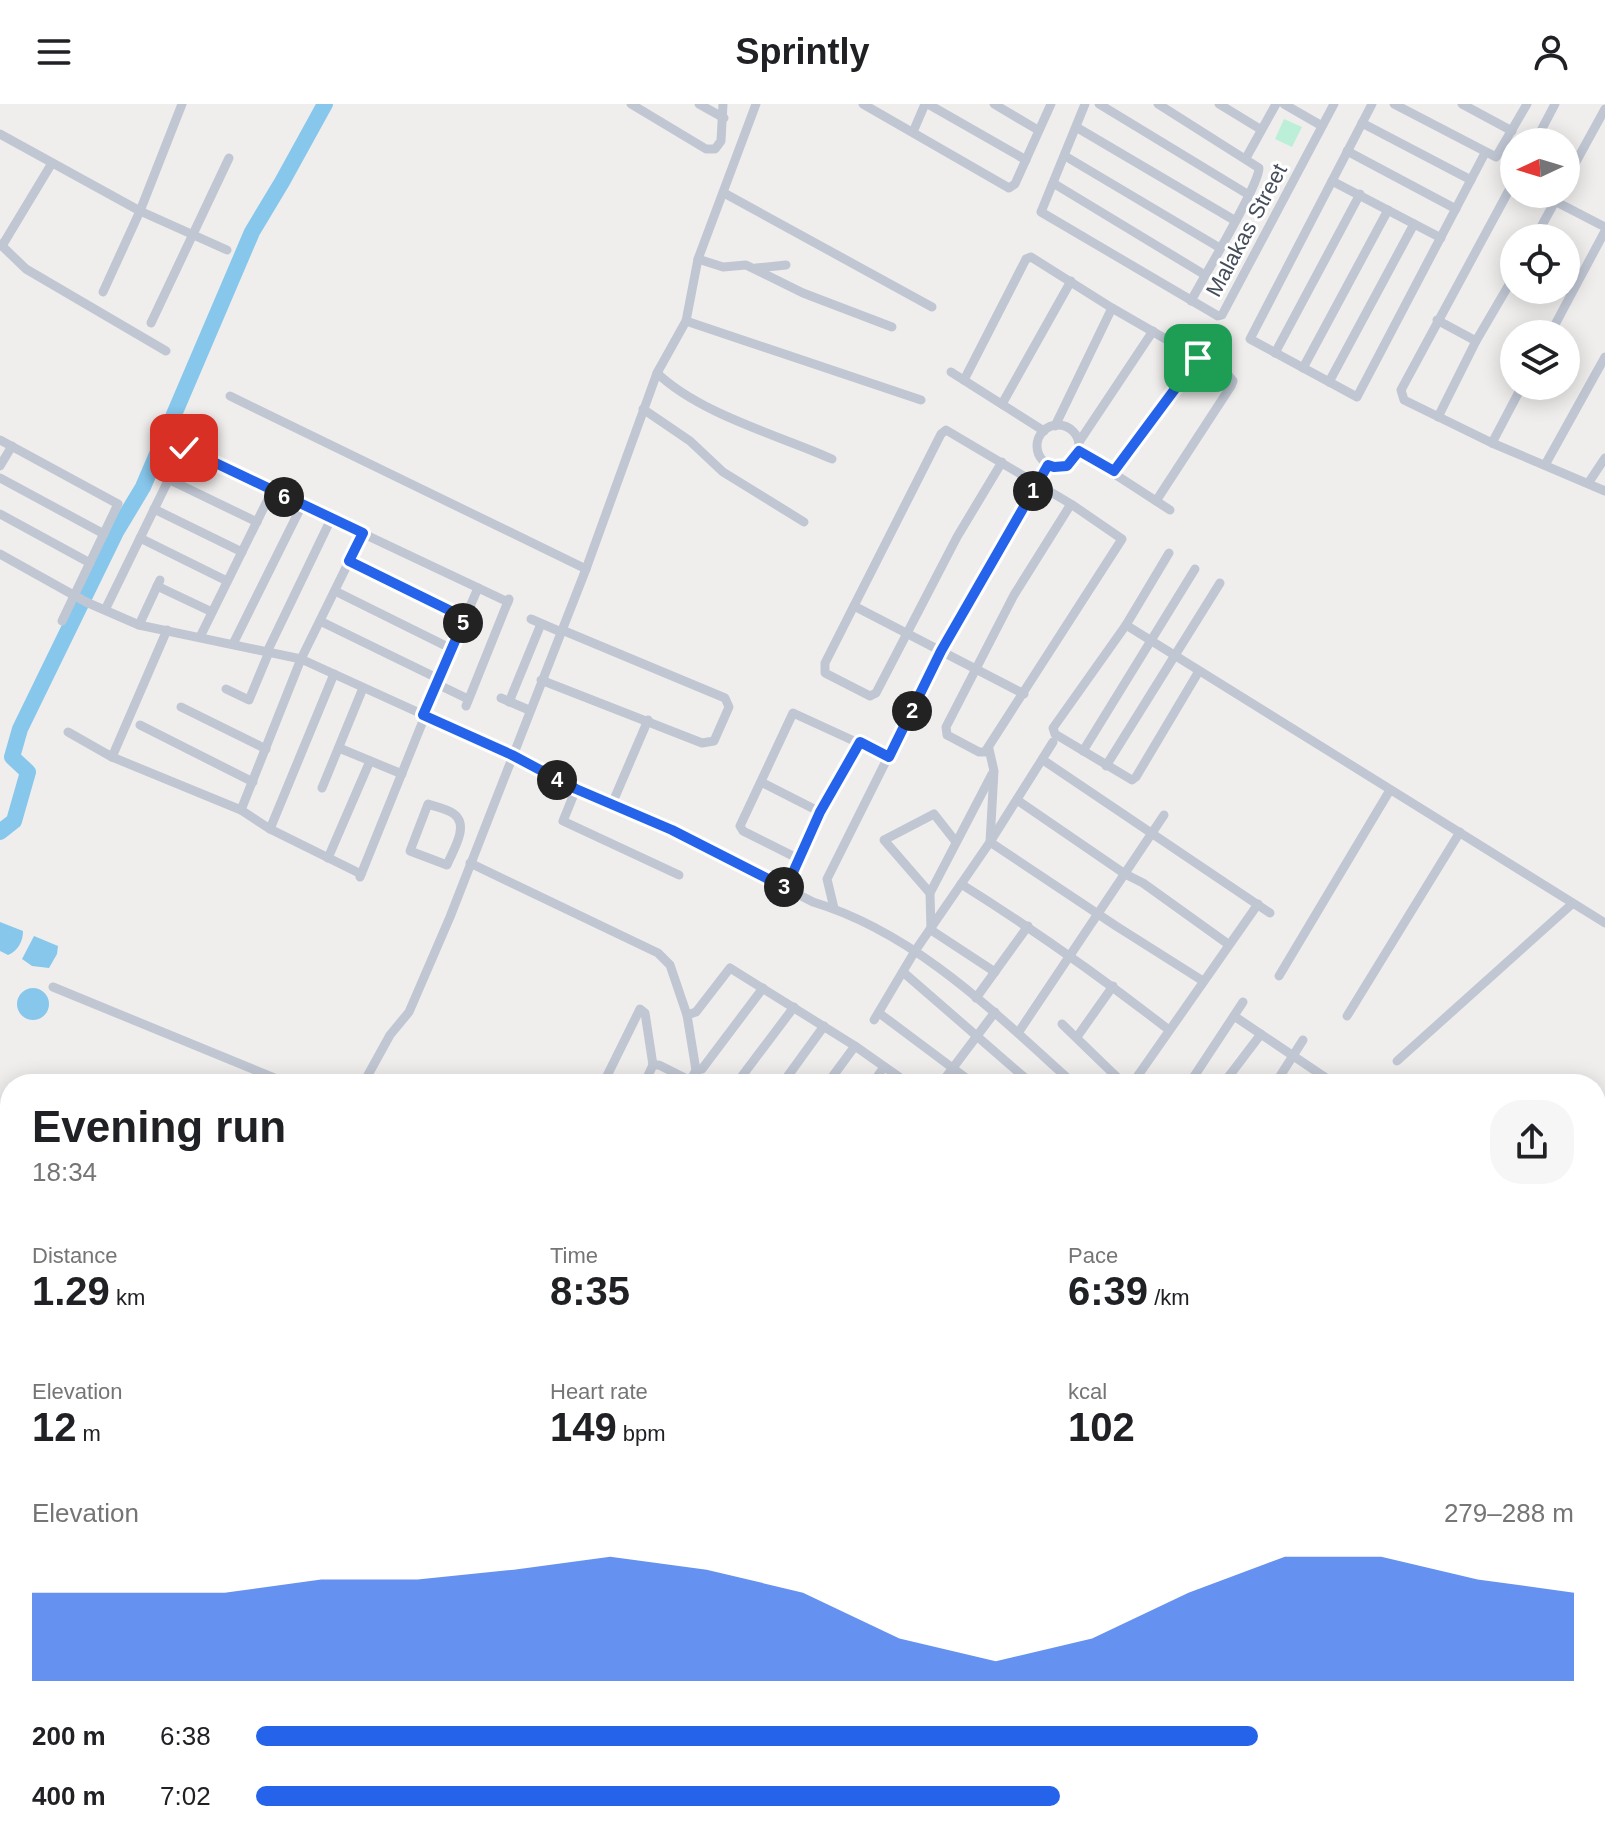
<!DOCTYPE html>
<html lang="en">
<head>
<meta charset="utf-8">
<style>
	body { margin:0; font-family:Arial,sans-serif; background:#f6f6f6; color:#202124; height:100vh; display:flex; flex-direction:column; font-size:30px; white-space:nowrap }
	* { box-sizing:border-box; margin:0 }
	p { font-size:26px; color:#757577 }
	.icon { flex:none; width:44px; height:44px; fill:none; stroke:currentColor; stroke-width:2; stroke-linecap:round; stroke-linejoin:round }
	.map { position:relative; flex:1; overflow:hidden }
	.panel { position:absolute; left:0px; top:970px; width:1606px; height:770px; display:flex; flex-direction:column; background:#fff; border-radius:32px 32px 0 0; box-shadow:0 4px 20px #0003 }
	.panel>* { flex:none }
	.needle { width:52px; rotate:266deg }
	.buttons { position:absolute; left:1500px; top:24px; display:grid; gap:16px }
	.buttons a { display:grid; place-items:center; width:80px; height:80px; border-radius:50%; background:#fff; box-shadow:0 4px 20px #0003; font-size:40px }
	.pin { position:absolute; display:grid; place-items:center; width:68px; height:68px; color:#fff; margin:-34px; border-radius:16px; box-shadow:0 4px 12px #0006 }
	.km { position:absolute; width:40px; height:40px; margin:-20px; border-radius:50%; background:#222; color:#fff; font-size:22px; line-height:40px; text-align:center }
	.round { display:grid; place-items:center; flex:none; width:84px; height:84px; border-radius:32px; background:#f6f6f6 }
	.summary { display:flex; align-items:center; justify-content:space-between; height:136px; padding:0 32px }
	h1 { font-size:44px; font-weight:700; line-height:60px }
	.figures { display:grid; grid-template-columns:repeat(3,1fr); gap:12px; height:136px; padding:8px 32px }
	.figures div { display:grid; align-content:center }
	.figures b { font-size:40px; font-weight:700 }
	.figures small { font-size:22px; font-weight:400 }
	.figures p { font-size:22px }
	.chart { height:224px; padding:16px 32px }
	.chart p { display:flex; justify-content:space-between }
	.chart svg { width:100%; height:144px; margin-top:8px; fill:#2563eb; opacity:.7 }
	ul { padding:0 32px; list-style:none; font-size:26px }
	li { display:grid; grid-template-columns:128px 96px 1fr; align-items:center; height:60px }
	li i { height:20px; border-radius:10px; background:#2563eb }
	header { display:flex; justify-content:space-between; align-items:center; height:104px; padding:0 32px; background:#fff; font-size:36px; font-weight:700 }
	.map>svg:first-child { display:block }
	.green { fill:#bbefd7 }
	.water { fill:#87c7ec }
	.lines { fill:none; stroke-linecap:round; stroke-linejoin:round }
	.river { stroke:#87c7ec; stroke-width:16 }
	.street { stroke:#c0c7d3; stroke-width:9 }
	.route-casing { stroke:#fff; stroke-width:16 }
	.route { stroke:#2563eb; stroke-width:10 }
	.labels { text-anchor:middle; stroke-width:6; stroke-linejoin:round; paint-order:stroke }
	.street-label { font-size:22px; fill:#454d5b; stroke:#fff }
</style>
</head>
<body>
<header><svg class="icon" aria-label="menu" viewBox="0 0 24 24"><path d="M4 6h16M4 12h16M4 18h16"/></svg>Sprintly<svg class="icon" aria-label="person" viewBox="0 0 24 24"><circle cx="12" cy="8" r="4"/><path d="M4 21q1-7 8-7t8 7"/></svg></header>
<div class="map">
<svg width="1605" height="1739" viewBox="0 0 1605 1739">
	<rect width="100%" height="100%" fill="#f0eeed"/>
	<!-- green -->
	<polygon class="green" points="1284,15 1302,23 1292,43 1275,35"/>
	<!-- water -->
	<g class="water">
		<path d="M0,818L23,827C23,837 18,847 8,851L0,847Z"/>
		<polygon points="34,832 58,842 57,850 49,864 32,862 22,855"/>
		<circle cx="33" cy="900" r="16"/>
	</g>
	<g class="lines">
		<!-- river -->
		<polyline class="river" points="0,728 14,717 28,668 12,653 20,625 116,428 143,383 252,128 282,78 325,0"/>
		<!-- street -->
		<g class="street">
			<polyline points="631,0 706,45 715,45 721,37 723,0"/>
			<polyline points="699,0 724,14"/>
			<polyline points="863,0 1009,84 1015,80 1051,0"/>
			<polyline points="928,0 1026,56"/>
			<polyline points="994,0 1038,26"/>
			<polyline points="1085,0 1041,108 1218,212 1222,211 1334,0"/>
			<polyline points="1099,0 1249,91"/>
			<path d="M1158,0L1259,64C1259,82 1203,174 1191,197"/>
			<polyline points="1219,0 1260,25"/>
			<polyline points="1284,0 1322,22"/>
			<polyline points="1372,0 1250,235 1357,293 1485,49"/>
			<polyline points="1394,0 1496,53 1527,0"/>
			<polyline points="1462,0 1512,27"/>
			<polyline points="1362,19 1471,76"/>
			<polyline points="1076,23 1234,116"/>
			<polyline points="913,28 925,0"/>
			<polyline points="0,30 140,107 227,146"/>
			<polyline points="1535,38 1555,0"/>
			<polyline points="1347,47 1456,105"/>
			<polyline points="1065,52 1220,144"/>
			<polyline points="1246,54 1276,0"/>
			<polyline points="1566,76 1605,5"/>
			<polyline points="1332,77 1441,134"/>
			<polyline points="1514,77 1401,286 1404,296 1492,339 1605,387"/>
			<polyline points="1053,79 1205,171"/>
			<polyline points="724,89 932,203"/>
			<polyline points="1541,90 1605,123"/>
			<polyline points="1535,134 1559,90"/>
			<polyline points="0,140 26,165 166,247"/>
			<polyline points="2,142 52,59"/>
			<polyline points="698,155 723,163 746,161 803,189 892,223"/>
			<polyline points="756,164 786,161"/>
			<polyline points="103,188 140,107 182,0"/>
			<polyline points="1437,216 1476,237"/>
			<polyline points="686,217 921,296"/>
			<polyline points="151,219 229,54"/>
			<polyline points="1550,230 1605,127"/>
			<polyline points="1275,249 1360,90"/>
			<polyline points="1303,264 1388,106"/>
			<polyline points="951,268 1044,327"/>
			<path d="M657,269C700,310 778,331 832,355"/>
			<polyline points="964,276 1026,155 1031,153 1112,204 1228,271 1233,277 1231,282 1156,397"/>
			<polyline points="1329,278 1414,120"/>
			<polyline points="230,292 586,465"/>
			<polyline points="1002,300 1071,177"/>
			<polyline points="643,305 690,337 723,368 804,418"/>
			<polyline points="1438,313 1476,237 1514,172"/>
			<circle cx="1058" cy="342" r="21"/>
			<polyline points="1055,322 1112,204"/>
			<polyline points="0,336 118,400 62,517"/>
			<polyline points="1079,338 1153,227"/>
			<polyline points="171,339 508,498"/>
			<polyline points="1492,339 1522,282"/>
			<polyline points="1079,347 1170,406"/>
			<polyline points="1002,358 957,433 876,589 870,592 825,569 825,559 941,330 946,326 1071,400 1122,435 985,648 979,648 947,631 946,623 1014,491 1071,400"/>
			<polyline points="1545,361 1605,253"/>
			<polyline points="0,362 12,342"/>
			<polyline points="1114,367 1198,254"/>
			<polyline points="0,374 104,430"/>
			<polyline points="170,376 257,418"/>
			<polyline points="1589,378 1605,354"/>
			<polyline points="154,405 242,448"/>
			<polyline points="0,410 90,459"/>
			<polyline points="140,434 227,477"/>
			<polyline points="1169,449 1126,521 1053,624 1055,630 1132,676 1136,673 1199,567"/>
			<polyline points="0,450 86,498 139,521 301,555 512,651"/>
			<polyline points="349,457 465,514"/>
			<polyline points="157,482 212,508"/>
			<polyline points="335,487 452,545"/>
			<polyline points="854,502 1024,590"/>
			<polyline points="105,506 184,344"/>
			<polyline points="531,515 561,528"/>
			<polyline points="320,517 439,575"/>
			<polyline points="139,521 160,476"/>
			<polyline points="1126,521 1605,819"/>
			<polyline points="200,533 272,387"/>
			<polyline points="233,540 303,399"/>
			<polyline points="267,548 331,415"/>
			<polyline points="541,576 702,639 714,637 729,603 725,594 562,526"/>
			<polyline points="437,580 468,595"/>
			<polyline points="226,585 249,596 269,548"/>
			<polyline points="501,594 529,606"/>
			<polyline points="509,598 541,520"/>
			<polyline points="466,602 509,495"/>
			<polyline points="181,603 266,645"/>
			<polyline points="423,611 478,484"/>
			<polyline points="140,621 253,678"/>
			<polyline points="68,628 112,653 241,706 270,725 361,770"/>
			<polyline points="339,644 402,670"/>
			<polyline points="989,645 994,667 990,738 1116,822 1203,877"/>
			<polyline points="1083,647 1195,465"/>
			<polyline points="112,653 167,526"/>
			<path d="M511,653L576,685L672,726L813,798C916,829 996,910 1074,980"/>
			<polyline points="1043,656 1270,809"/>
			<polyline points="1106,662 1220,479"/>
			<polyline points="992,670 930,789 931,826 995,868"/>
			<polyline points="761,678 820,708"/>
			<polyline points="322,684 363,584"/>
			<polyline points="576,685 563,717 679,771"/>
			<polyline points="1017,696 1125,770 1143,779 1228,840"/>
			<path d="M428,700C436,703 448,705 454,710C470,722 452,748 447,761L410,747Z"/>
			<polyline points="612,700 648,616"/>
			<polyline points="241,706 301,555 363,429"/>
			<polyline points="270,725 334,570"/>
			<polyline points="328,754 370,657"/>
			<polyline points="799,755 743,727 740,722 793,609 889,653"/>
			<polyline points="470,759 658,849 670,861 687,911 696,966 689,980"/>
			<polyline points="360,773 425,612"/>
			<path d="M961,780C1033,825 1102,874 1169,926"/>
			<polyline points="786,784 820,708 860,638"/>
			<polyline points="930,789 884,736 934,710 956,738"/>
			<polyline points="834,804 827,775 941,547 1048,361"/>
			<polyline points="903,868 1032,980"/>
			<polyline points="1279,872 1390,686"/>
			<polyline points="53,883 289,980"/>
			<polyline points="976,894 1028,822"/>
			<polyline points="879,909 974,980"/>
			<polyline points="687,911 696,908 730,864 855,942 909,980"/>
			<polyline points="1234,912 1335,980"/>
			<polyline points="1347,912 1460,728"/>
			<polyline points="874,916 915,847 990,738 1053,638"/>
			<polyline points="1062,920 1124,980"/>
			<polyline points="1018,929 1164,711"/>
			<polyline points="1077,933 1113,882"/>
			<polyline points="1397,957 1572,800"/>
			<polyline points="653,961 659,961 697,980"/>
			<polyline points="696,966 702,965 763,884"/>
			<polyline points="943,977 995,908"/>
			<polyline points="363,980 390,931 409,908 450,813 586,465 657,269 686,217 698,155 756,0"/>
			<polyline points="603,980 640,905 645,909 653,961 644,980"/>
			<polyline points="736,980 794,903"/>
			<polyline points="782,980 824,922"/>
			<polyline points="827,980 855,942"/>
			<polyline points="872,980 884,963"/>
			<polyline points="1132,980 1258,800"/>
			<polyline points="1189,980 1243,898"/>
			<polyline points="1223,980 1261,930"/>
			<polyline points="1275,980 1303,936"/>
			<polyline points="1596,1031 1605,1023"/>
			<polyline points="0,1201 10,1206"/>
			<polyline points="0,1478 10,1484"/>
			<polyline points="1596,1554 1605,1561"/>
			<polyline points="1596,1584 1605,1590"/>
			<polyline points="492,1730 510,1739"/>
			<polyline points="0,1739 10,1720"/>
			<polyline points="818,1739 828,1730"/>
			<polyline points="884,1739 893,1730"/>
		</g>
	</g>
	<g class="lines">
		<defs>
			<polyline id="route" points="184,344 363,429 349,457 465,514 423,611 512,651 576,685 672,726 786,784 820,708 860,638 889,653 941,547 1048,361 1054,363 1067,362 1079,347 1114,367 1198,254"/>
		</defs>
		<!-- route casing -->
		<use href="#route" class="route-casing"/>
		<!-- route -->
		<use href="#route" class="route"/>
	</g>
	<g class="labels">
		<!-- street labels -->
		<g class="street-label">
			<text transform="translate(1246 126) rotate(-62)" y="8">Malakas Street</text>
		</g>
	</g>
</svg>
<div class="buttons">
<a><svg class="needle" viewBox="-14 -14 28 28"><path d="M0-13l5 13h-10z" fill="#e53935"/><path d="M0 13l5-13h-10z" fill="#757577"/></svg></a>
<a><svg class="icon" aria-label="locate" viewBox="0 0 24 24"><circle cx="12" cy="12" r="6"/><path d="M12 2v4M12 18v4M2 12h4M18 12h4"/></svg></a>
<a><svg class="icon" aria-label="layers" viewBox="0 0 24 24"><path d="M12 4l9 5-9 5-9-5zM3 14l9 5 9-5"/></svg></a>
</div>
<div class="pin" style="left:1198px;top:254px;background:#1e9e55"><svg class="icon" aria-label="arrive" viewBox="0 0 24 24"><path d="M6 21V4h12l-3 4 3 4H6"/></svg></div>
<div class="pin" style="left:184px;top:344px;background:#d93025"><svg class="icon" aria-label="check" viewBox="0 0 24 24"><path d="M5 12l5 5 9-10"/></svg></div>
<b class="km" style="left:1033px;top:387px">1</b>
<b class="km" style="left:912px;top:607px">2</b>
<b class="km" style="left:784px;top:783px">3</b>
<b class="km" style="left:557px;top:676px">4</b>
<b class="km" style="left:463px;top:519px">5</b>
<b class="km" style="left:284px;top:393px">6</b>
<section class="panel">
<div class="summary"><div><h1>Evening run</h1><p>18:34</p></div><a class="round"><svg class="icon" aria-label="share" viewBox="0 0 24 24"><path d="M12 15V3M7 8l5-5 5 5M5 13v7h14v-7"/></svg></a></div>
<div class="figures">
<div><p>Distance</p><b>1.29<small> km</small></b></div>
<div><p>Time</p><b>8:35</b></div>
<div><p>Pace</p><b>6:39<small> /km</small></b></div>
</div>
<div class="figures">
<div><p>Elevation</p><b>12<small> m</small></b></div>
<div><p>Heart rate</p><b>149<small> bpm</small></b></div>
<div><p>kcal</p><b>102</b></div>
</div>
<div class="chart"><p><span>Elevation</span>279–288 m</p>
<svg viewBox="0 0 160 44" preserveAspectRatio="none"><path d="M0 44V17L10 17L20 17L30 13L40 13L50 10L60 6L70 10L80 17L90 31L100 38L110 31L120 17L130 6L140 6L150 13L160 17V44z"/></svg>
</div>
<ul>
<li><b>200 m</b>6:38<i style="width:76%"></i></li>
<li><b>400 m</b>7:02<i style="width:61%"></i></li>
</ul>
</section>
</div>
</body>
</html>
